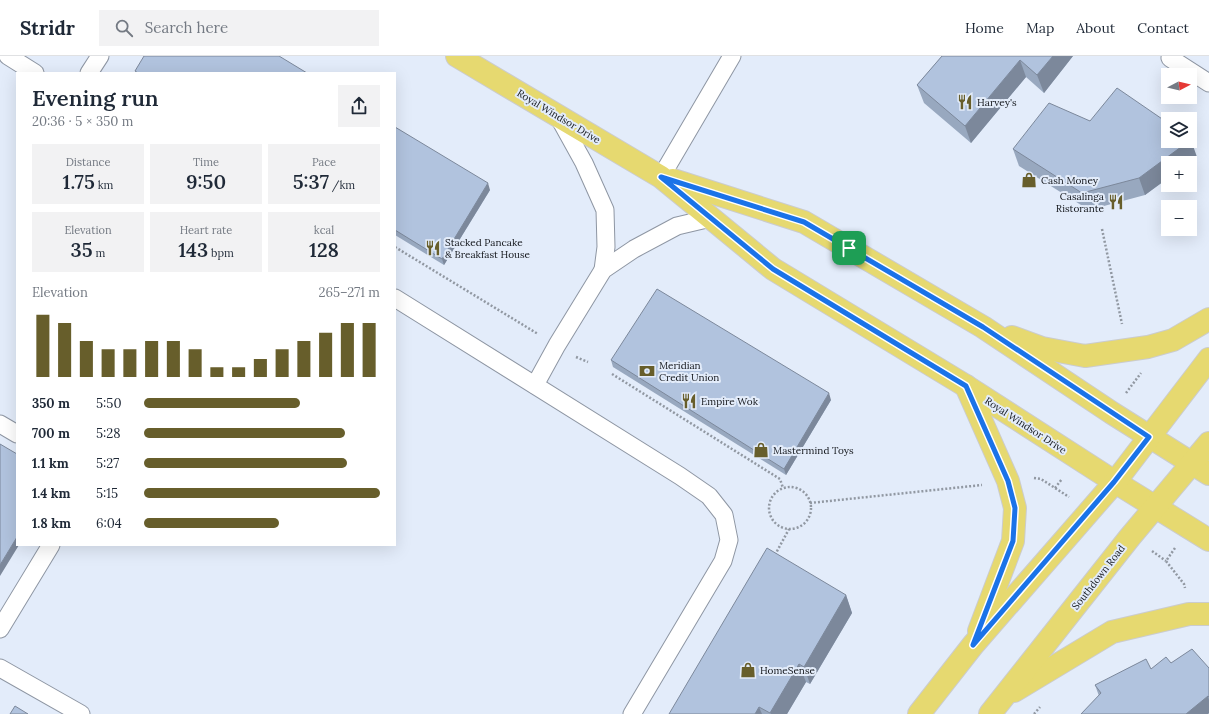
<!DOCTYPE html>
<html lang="en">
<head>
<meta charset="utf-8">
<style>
	body { margin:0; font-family:Lora,serif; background:#f2f2f3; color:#1f2937; height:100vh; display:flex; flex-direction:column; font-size:15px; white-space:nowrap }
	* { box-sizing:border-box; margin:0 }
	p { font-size:13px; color:#747a83 }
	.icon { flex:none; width:22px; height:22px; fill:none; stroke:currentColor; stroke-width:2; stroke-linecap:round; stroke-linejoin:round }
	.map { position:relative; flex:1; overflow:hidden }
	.drawer { position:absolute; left:16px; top:16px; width:380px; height:474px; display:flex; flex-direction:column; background:#fff; border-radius:0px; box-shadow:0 4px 16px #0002 }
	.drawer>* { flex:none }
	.needle { width:26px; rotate:83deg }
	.fabs { position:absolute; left:1161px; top:12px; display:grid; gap:8px }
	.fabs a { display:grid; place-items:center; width:36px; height:36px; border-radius:0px; background:#fff; box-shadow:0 4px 16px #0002; font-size:20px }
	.pin { position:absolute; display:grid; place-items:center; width:34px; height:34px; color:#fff; margin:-17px; border-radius:8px; box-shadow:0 2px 6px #0006 }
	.round { display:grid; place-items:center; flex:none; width:42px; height:42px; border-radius:0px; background:#f2f2f3 }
	.summary { display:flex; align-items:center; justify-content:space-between; height:68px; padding:0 16px }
	h1 { font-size:22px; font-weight:600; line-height:30px }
	.metrics { display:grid; grid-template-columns:repeat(3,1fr); gap:6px; height:68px; padding:4px 16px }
	.metrics div { display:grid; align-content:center; border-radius:0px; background:#f2f2f3; text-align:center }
	.metrics b { font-size:20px; font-weight:600 }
	.metrics small { font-size:11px; font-weight:400 }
	.metrics p { font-size:11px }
	.chart { height:112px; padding:8px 16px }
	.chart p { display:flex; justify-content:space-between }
	.chart svg { width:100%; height:72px; margin-top:4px; stroke:#675e2b; stroke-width:6 }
	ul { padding:0 16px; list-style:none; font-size:13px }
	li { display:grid; grid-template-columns:64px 48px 1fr; align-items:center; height:30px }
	li i { height:10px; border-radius:5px; background:#675e2b }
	header { display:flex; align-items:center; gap:24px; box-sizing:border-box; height:56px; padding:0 20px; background:#fff; border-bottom:1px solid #e0e1e3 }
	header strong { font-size:19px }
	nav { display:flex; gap:22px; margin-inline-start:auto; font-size:14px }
	.search { width:280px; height:36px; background:#f2f2f3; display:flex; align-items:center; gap:10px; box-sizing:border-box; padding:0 14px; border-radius:0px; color:#747a83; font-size:15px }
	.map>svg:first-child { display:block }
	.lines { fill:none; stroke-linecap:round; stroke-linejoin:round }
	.lane-casing { stroke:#8e96a3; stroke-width:19 }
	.primary-casing { stroke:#cbcccd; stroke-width:24 }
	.path { stroke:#9198a2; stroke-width:2.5; stroke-dasharray:2 2; stroke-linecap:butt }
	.lane { stroke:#fff; stroke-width:17 }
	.primary { stroke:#e6d970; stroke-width:22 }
	.wall { fill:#98a8bf }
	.shaded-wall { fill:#7c889b }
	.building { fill:#b1c3de; stroke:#7c889b }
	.route-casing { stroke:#fff; stroke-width:8 }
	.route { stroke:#1a73e8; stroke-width:5 }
	.labels { text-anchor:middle; stroke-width:4; stroke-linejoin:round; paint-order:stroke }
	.poi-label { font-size:10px; fill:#14171c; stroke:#e3ecfa; text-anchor:start }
	.street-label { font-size:10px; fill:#14171c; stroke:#e3ecfa }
</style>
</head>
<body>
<header>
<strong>Stridr</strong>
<div class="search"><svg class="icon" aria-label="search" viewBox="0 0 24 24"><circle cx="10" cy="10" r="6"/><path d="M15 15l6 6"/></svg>Search here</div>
<nav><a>Home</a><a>Map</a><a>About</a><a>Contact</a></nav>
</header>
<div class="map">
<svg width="1209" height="658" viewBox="0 0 1209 658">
	<rect width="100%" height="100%" fill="#e3ecfa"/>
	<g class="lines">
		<defs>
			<g id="lane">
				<polyline points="8,0 35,17"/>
				<polyline points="1170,2 1209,27"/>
				<polyline points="89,17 100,0"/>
				<polyline points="558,60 584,107 605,154 606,191 603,214"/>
				<polyline points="661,121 732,0"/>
				<polyline points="395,242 680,420 709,440 724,459 729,484 723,505 632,658"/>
				<polyline points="535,329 557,289 603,214 634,193 677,170 711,162"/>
				<polyline points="0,368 17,378"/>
				<polyline points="0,573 51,489"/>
				<polyline points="0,612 81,658"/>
			</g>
			<g id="primary">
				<polyline points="457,0 661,121 773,213 966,330 1115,426 1209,484"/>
				<polyline points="673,124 804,166 983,271 1112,357 1209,418"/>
				<polyline points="1012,281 1042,292 1085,300 1148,291 1173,284 1209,263"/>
				<polyline points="966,330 1008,425 1015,452 1013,485 979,575"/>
				<polyline points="1014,635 1112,576 1189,558 1209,558"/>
				<polyline points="919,658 973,589 1115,426 1209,303"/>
				<polyline points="990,658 1130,481 1209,387"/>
			</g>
		</defs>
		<!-- lane casing -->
		<use href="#lane" class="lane-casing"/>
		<!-- primary casing -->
		<use href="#primary" class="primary-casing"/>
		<!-- path -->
		<g class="path">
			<polyline points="1102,173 1122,268"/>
			<polyline points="395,191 538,278"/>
			<polyline points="576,301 588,306"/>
			<polyline points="612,318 780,423 783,432"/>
			<polyline points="1126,337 1141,317"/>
			<polyline points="1034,422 1041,423 1069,441"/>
			<circle cx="790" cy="452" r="21"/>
			<polyline points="1055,432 1062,423"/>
			<polyline points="810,447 982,429"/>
			<polyline points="1175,492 1166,505 1184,528 1185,532"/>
			<polyline points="1152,495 1166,505"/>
			<polyline points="775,499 789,473"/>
			<polyline points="1034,658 1040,651"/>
		</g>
		<!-- lane -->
		<use href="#lane" class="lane"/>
		<!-- primary -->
		<use href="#primary" class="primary"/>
	</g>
	<!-- wall -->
	<g class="wall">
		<polygon points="942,0 1073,0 1044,37 1026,21 971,87 924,47 917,29"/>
		<polygon points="1090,65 1197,101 1145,139 1089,154 1019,110 1013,93"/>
		<polygon points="395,71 490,134 444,209 395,179"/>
		<polygon points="611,304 831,344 786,419 613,311"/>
		<polygon points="846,539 852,557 810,628 806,626 787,658 669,658"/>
		<polygon points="1171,607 1209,612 1209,657 1208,658 1081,658 1099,640 1095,629"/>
	</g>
	<!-- shaded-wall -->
	<g class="shaded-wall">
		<polygon points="1053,0 1073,0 1044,37 1037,19"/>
		<polygon points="1020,4 1026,21 971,87 965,70"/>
		<polygon points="1190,84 1191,84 1197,101 1189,107 1168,107 1168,122 1145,139 1139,122"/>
		<polygon points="488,127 490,134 444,209 442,203"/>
		<polygon points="829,337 831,344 786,419 784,413"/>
		<polygon points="17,481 17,489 19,489 0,520 0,509"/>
		<polygon points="846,539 852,557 810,628 804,611"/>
		<polygon points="799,608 806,626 787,658 771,658 770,657"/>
		<polygon points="1208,640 1209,644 1209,657 1208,658 1186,658"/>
		<polygon points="759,651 762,658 755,658"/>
	</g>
	<!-- building -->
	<g class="building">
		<polygon points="144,0 279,0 307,17 138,17 135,15"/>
		<polygon points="942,0 1053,0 1037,19 1020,4 965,70 917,29"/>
		<polygon points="1117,32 1168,67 1168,85 1189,85 1139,122 1082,137 1013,93 1049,47 1090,65"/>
		<polygon points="395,71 488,127 442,203 395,174"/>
		<polygon points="657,233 829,337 784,413 611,304"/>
		<polygon points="0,388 17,398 17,481 0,509"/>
		<polygon points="767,492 846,539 804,611 799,608 770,657 759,651 755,658 669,658"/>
		<polygon points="1192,593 1209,612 1209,641 1208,640 1186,658 1081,658 1101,637 1095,629 1146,603 1151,613 1166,601 1171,607"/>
		<polygon points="15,650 28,658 10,658"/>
	</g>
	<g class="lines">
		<defs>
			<polygon id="route" points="661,121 804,166 983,271 1149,381 1114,426 973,589 1013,485 1015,452 1008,425 966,330 773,213"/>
		</defs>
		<!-- route casing -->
		<use href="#route" class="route-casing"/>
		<!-- route -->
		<use href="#route" class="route"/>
	</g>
	<!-- icons -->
	<defs>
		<symbol id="restaurant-bare" viewBox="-9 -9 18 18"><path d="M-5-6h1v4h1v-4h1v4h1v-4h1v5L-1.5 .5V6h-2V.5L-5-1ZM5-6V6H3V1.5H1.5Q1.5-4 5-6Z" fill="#675e2b" stroke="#e3ecfa" stroke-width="2.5" paint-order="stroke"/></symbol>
		<symbol id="shop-bare" viewBox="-9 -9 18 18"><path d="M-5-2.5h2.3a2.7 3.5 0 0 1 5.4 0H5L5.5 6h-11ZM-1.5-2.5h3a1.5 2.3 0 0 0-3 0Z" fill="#675e2b" stroke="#e3ecfa" stroke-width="2.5" paint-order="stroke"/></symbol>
		<symbol id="bank-bare" viewBox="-9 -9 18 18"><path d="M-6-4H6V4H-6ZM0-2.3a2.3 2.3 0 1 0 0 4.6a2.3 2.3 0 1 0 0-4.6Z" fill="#675e2b" stroke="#e3ecfa" stroke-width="2.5" paint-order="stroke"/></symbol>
	</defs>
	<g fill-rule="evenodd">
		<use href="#restaurant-bare" x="954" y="35" width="22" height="22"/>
		<use href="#shop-bare" x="1018" y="113" width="22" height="22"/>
		<use href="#restaurant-bare" x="1105" y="135" width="22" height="22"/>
		<use href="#restaurant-bare" x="422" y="181" width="22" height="22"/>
		<use href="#bank-bare" x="636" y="304" width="22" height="22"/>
		<use href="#restaurant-bare" x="678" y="334" width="22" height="22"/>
		<use href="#shop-bare" x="750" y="383" width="22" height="22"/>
		<use href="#shop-bare" x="737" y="603" width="22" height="22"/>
	</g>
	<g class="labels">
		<!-- poi labels -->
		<g class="poi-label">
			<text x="977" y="50">Harvey's</text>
			<text x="1041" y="128">Cash Money</text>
			<text x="1104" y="144" text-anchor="end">Casalinga<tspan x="1104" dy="12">Ristorante</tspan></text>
			<text x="445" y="190">Stacked Pancake<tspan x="445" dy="12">&amp; Breakfast House</tspan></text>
			<text x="659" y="313">Meridian<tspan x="659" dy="12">Credit Union</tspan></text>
			<text x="701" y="349">Empire Wok</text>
			<text x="773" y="398">Mastermind Toys</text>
			<text x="760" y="618">HomeSense</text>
		</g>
		<!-- street labels -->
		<g class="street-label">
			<text transform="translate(559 60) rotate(31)" y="4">Royal Windsor Drive</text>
			<text transform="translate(1026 369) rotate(33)" y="4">Royal Windsor Drive</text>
			<text transform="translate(1098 521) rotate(-52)" y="4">Southdown Road</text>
		</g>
	</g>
</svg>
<div class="fabs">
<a><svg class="needle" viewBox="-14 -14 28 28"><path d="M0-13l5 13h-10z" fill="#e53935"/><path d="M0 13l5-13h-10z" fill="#747a83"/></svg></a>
<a><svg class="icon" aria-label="layers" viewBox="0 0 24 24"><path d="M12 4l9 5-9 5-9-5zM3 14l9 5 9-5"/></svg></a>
<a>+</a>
<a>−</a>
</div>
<div class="pin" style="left:849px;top:192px;background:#1e9e55"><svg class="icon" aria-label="arrive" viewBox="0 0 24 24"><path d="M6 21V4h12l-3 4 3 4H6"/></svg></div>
<section class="drawer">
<div class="summary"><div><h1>Evening run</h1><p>20:36 · 5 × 350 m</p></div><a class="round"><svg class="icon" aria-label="share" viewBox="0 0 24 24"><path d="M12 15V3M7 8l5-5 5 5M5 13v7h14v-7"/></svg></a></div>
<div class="metrics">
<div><p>Distance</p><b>1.75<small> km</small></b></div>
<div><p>Time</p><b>9:50</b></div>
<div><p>Pace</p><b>5:37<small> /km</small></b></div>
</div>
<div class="metrics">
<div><p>Elevation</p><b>35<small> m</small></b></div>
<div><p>Heart rate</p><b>143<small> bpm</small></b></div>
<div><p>kcal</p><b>128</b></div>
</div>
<div class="chart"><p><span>Elevation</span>265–271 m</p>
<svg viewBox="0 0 160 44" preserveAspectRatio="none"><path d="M5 44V6M15 44V11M25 44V22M35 44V27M45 44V27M55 44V22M65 44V22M75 44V27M85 44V38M95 44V38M105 44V33M115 44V27M125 44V22M135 44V17M145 44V11M155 44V11"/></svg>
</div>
<ul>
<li><b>350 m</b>5:50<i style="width:66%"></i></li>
<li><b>700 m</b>5:28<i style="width:85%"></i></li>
<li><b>1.1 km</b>5:27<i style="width:86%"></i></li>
<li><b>1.4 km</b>5:15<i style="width:100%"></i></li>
<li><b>1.8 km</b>6:04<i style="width:57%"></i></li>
</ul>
</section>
</div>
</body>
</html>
